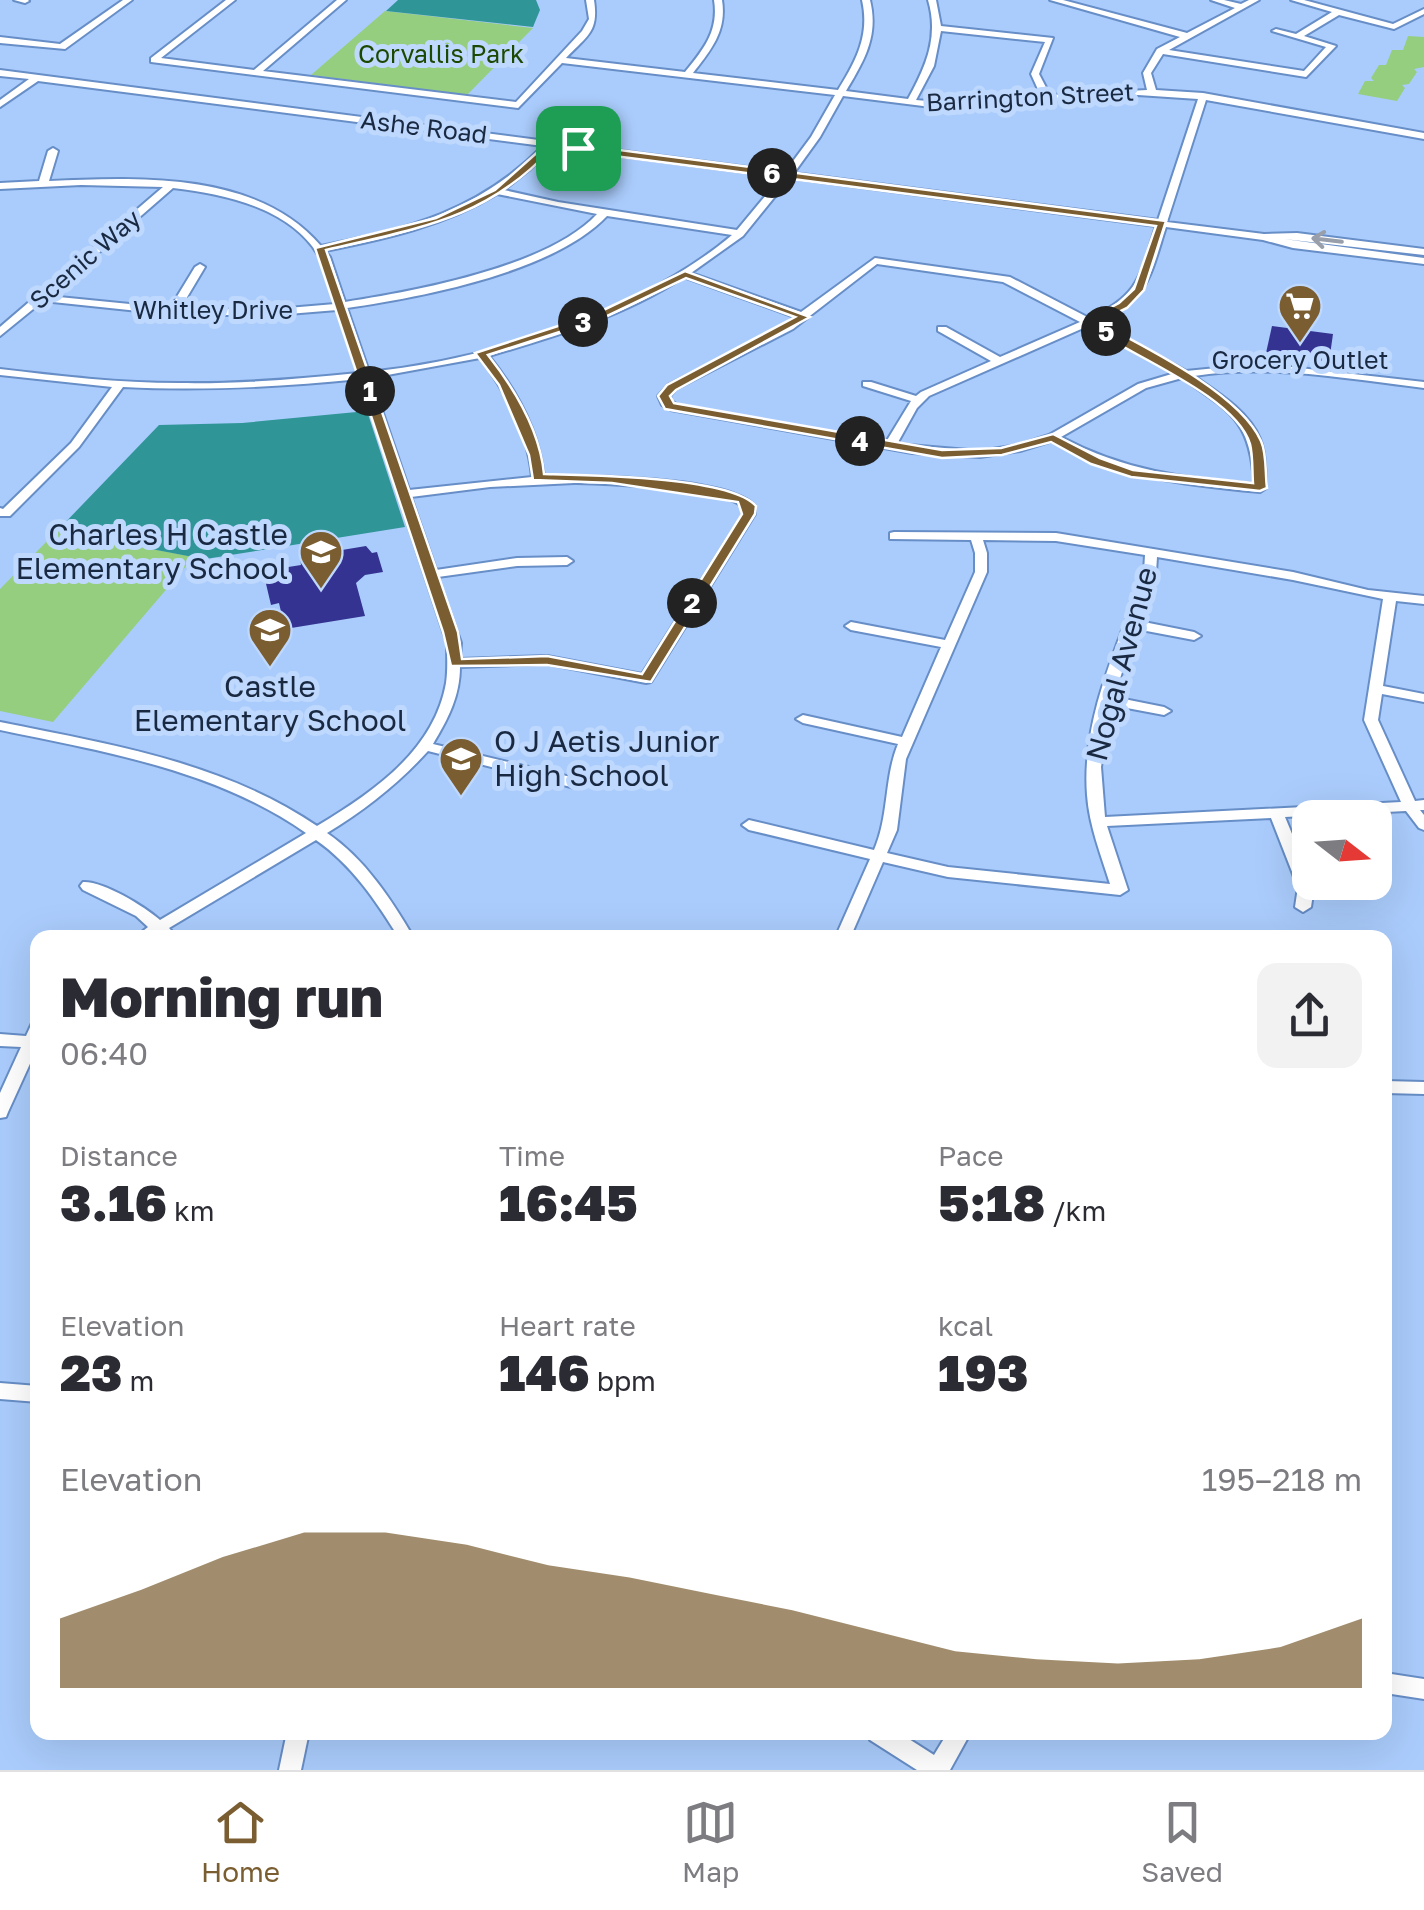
<!DOCTYPE html>
<html lang="en">
<head>
<meta charset="utf-8">
<style>
	body { margin:0; font-family:"Golos Text",sans-serif; background:#f2f2f3; color:#2b2b33; height:100vh; display:flex; flex-direction:column; font-size:38px; white-space:nowrap }
	* { box-sizing:border-box; margin:0 }
	p { font-size:32px; color:#7c7c81 }
	.icon { flex:none; width:55px; height:55px; fill:none; stroke:currentColor; stroke-width:2; stroke-linecap:round; stroke-linejoin:round }
	.map { position:relative; flex:1; overflow:hidden }
	.side { position:absolute; left:30px; top:930px; width:1362px; height:810px; display:flex; flex-direction:column; background:#fff; border-radius:20px; box-shadow:0 10px 40px #0002 }
	.side>* { flex:none }
	.needle { width:65px; rotate:107deg }
	.tools { position:absolute; left:1292px; top:800px; display:grid; gap:20px }
	.tools a { display:grid; place-items:center; width:100px; height:100px; border-radius:20px; background:#fff; box-shadow:0 10px 40px #0002; font-size:50px }
	.pin { position:absolute; display:grid; place-items:center; width:85px; height:85px; color:#fff; margin:-42px; border-radius:20px; box-shadow:0 5px 15px #0006 }
	.km { position:absolute; width:50px; height:50px; margin:-25px; border-radius:50%; background:#222; color:#fff; font-size:28px; line-height:50px; text-align:center }
	.round { display:grid; place-items:center; flex:none; width:105px; height:105px; border-radius:20px; background:#f2f2f3 }
	.headline { display:flex; align-items:center; justify-content:space-between; height:170px; padding:0 30px }
	h1 { font-size:55px; font-weight:800; line-height:75px }
	.stats { display:grid; grid-template-columns:repeat(3,1fr); gap:15px; height:170px; padding:10px 30px }
	.stats div { display:grid; align-content:center }
	.stats b { font-size:50px; font-weight:800 }
	.stats small { font-size:28px; font-weight:400 }
	.stats p { font-size:28px }
	.chart { height:280px; padding:20px 30px }
	.chart p { display:flex; justify-content:space-between }
	.chart svg { width:100%; height:180px; margin-top:10px; fill:#7a5e31; opacity:.7 }
	.tabs { display:flex; justify-content:space-around; align-items:center; height:140px; border-top:2px solid #e1e1e2; background:#fff; font-size:28px; color:#7c7c81 }
	.tabs a { display:grid; justify-items:center; gap:5px }
	.tabs .active { color:#7a5e31 }
	.map>svg:first-child { display:block }
	.green { fill:#95ce7f }
	.water { fill:#309597 }
	.building { fill:#353391 }
	.lines { fill:none; stroke-linecap:round; stroke-linejoin:round }
	.minor-casing { stroke:#678ec7; stroke-width:4 }
	.minor { fill:#fff; fill-rule:evenodd }
	.oneway { stroke:#989faa }
	.route { fill:#7a5e31; stroke:#fff; stroke-width:2.5; fill-rule:evenodd }
	.labels { text-anchor:middle; stroke-width:10; stroke-linejoin:round; paint-order:stroke }
	.far-park-label { font-size:25px; fill:#1c4902; stroke:#bfd8fd }
	.far-street-label { font-size:25px; fill:#192941; stroke:#bfd8fd }
	.far-poi-label { font-size:25px; fill:#192941; stroke:#bfd8fd }
	.poi-label { font-size:30px; fill:#192941; stroke:#bfd8fd; text-anchor:end }
	.street-label { font-size:30px; fill:#192941; stroke:#bfd8fd }
</style>
</head>
<body>
<div class="map">
<svg width="1424" height="1770" viewBox="0 0 1424 1770">
	<rect width="100%" height="100%" fill="#aaccfc"/>
	<!-- green -->
	<g class="green">
		<polygon points="385,11 533,28 467,95 311,75"/>
		<polygon points="1408,36 1424,37 1424,67 1414,69 1417,72 1409,84 1402,85 1405,88 1397,101 1358,94 1365,81 1374,81 1371,78 1379,65 1386,65 1392,50 1403,50"/>
		<polygon points="57,531 194,557 53,722 0,711 0,589"/>
	</g>
	<!-- water -->
	<g class="water">
		<polygon points="398,0 536,0 540,10 533,27 386,11"/>
		<polygon points="367,411 405,527 193,561 193,557 57,531 159,425 242,423"/>
	</g>
	<!-- building -->
	<g class="building">
		<polygon points="1272,326 1333,334 1329,362 1266,353"/>
		<polygon points="366,546 372,553 377,552 383,572 365,575 356,583 365,616 285,629 279,603 271,605 263,571 301,565 300,557"/>
	</g>
	<g class="lines">
		<defs>
			<g id="minor">
				<polygon points="14,0 28,0 29,1 25,3"/>
				<polygon points="123,0 132,0 65,49 0,43 0,37 60,44"/>
				<path d="M226,0H235L161,58L254,70L337,0H346L263,71L516,102L582,31L589,19L586,0H594C599,32 587,36 566,58L685,72C703,50 719,31 714,0H722C727,31 711,50 693,73L838,90C856,61 870,35 862,0H870C879,36 864,61 846,91L908,99C926,66 939,37 928,0H936L941,26L1053,38L1039,74L1050,95L1147,90L1143,73L1157,49L1180,37L1050,0H1063L1187,33L1235,8L1211,0H1224L1241,4L1249,0H1259L1169,50L1304,71L1326,47L1272,31L1276,29L1296,34L1332,12L1291,0H1304L1393,24L1424,9V14L1394,29L1339,15L1304,36L1336,46L1306,77L1163,54L1151,73L1156,90L1203,93L1424,133V139L1206,100L1167,222L1264,234L1297,233L1424,249V255L1284,239L1424,258V264L1293,248L1263,240L1166,227C1150,276 1149,300 1097,322L1186,371L1247,365L1282,366L1424,382V388C1348,379 1270,364 1194,376C1217,392 1249,411 1260,439C1266,454 1265,472 1266,488L1260,492C1184,485 1120,478 1052,441L1020,451L980,457L912,453L671,410L662,405L658,396L668,385L785,325L795,317L684,277C624,316 557,336 489,356C517,391 539,431 544,477C586,475 729,476 755,506V514L651,682L646,683L547,664L460,667C460,696 448,719 433,744L579,779L586,784L579,789L428,751C398,784 365,810 327,833C365,859 391,899 414,938H399C376,901 352,865 316,840L169,928L178,938H161L158,935L154,938H134L148,927L136,916L83,890L80,886L83,882C103,881 144,906 160,920L306,833C216,770 106,752 0,730V722C109,744 223,762 317,826C372,793 434,751 446,683C448,670 447,656 447,643L360,379C281,387 202,391 123,387L79,447L10,516H0V508L3,509L71,443L112,387L0,375V369C59,376 119,383 179,383C239,384 299,379 358,373L337,310L276,315H177L172,317L167,314L43,301L0,336V327L163,187L81,185L0,189V183L39,181L48,151L53,148L58,151L49,181C139,177 257,171 321,246C410,228 477,212 543,146L38,81L0,107V100L29,79L0,76V70L785,172L811,137L835,95L562,63L518,108L151,62V58ZM941,31L1045,42L1031,74L1041,96L939,102L916,100L934,66ZM1138,95L1198,99L1158,220L794,173L820,137L843,96L939,108ZM552,147L781,177L737,230L558,202L504,190L529,170ZM790,178L1156,226C1140,275 1140,296 1089,318L1010,277L875,258L801,312L691,273L743,236ZM173,188C225,194 292,208 320,258C328,271 331,289 335,304L276,309H180L205,267L200,264L195,267L170,308L49,296ZM497,194L597,214C548,267 416,291 345,302L330,257L325,251C385,239 444,226 497,194ZM607,216L732,235C640,313 486,360 369,372L347,308C422,297 554,272 607,216ZM877,264L1003,282L1080,322L1000,357L946,327H938V331L991,361L921,392L916,396L871,382H863V386L911,401L886,442L678,405L671,401L670,396L676,389L793,329ZM1088,326L1175,373L1138,384L1049,435L1018,445L980,451L897,444L917,408L929,396ZM480,358C507,393 528,433 532,477L409,490L371,378ZM1182,378C1231,412 1251,421 1254,484C1183,478 1125,471 1061,437L1146,388ZM574,483C607,484 721,487 743,507V514L642,674L547,656L460,659L461,643L438,577L517,566L567,565L573,561L567,557L517,558L436,570L411,497L490,487Z"/>
				<path d="M894,532L1056,533L1293,572L1368,590L1424,596V604L1396,601L1383,686L1424,694V702L1382,694L1378,720L1415,801L1424,800V810H1420L1424,815V830L1419,828L1406,811L1285,817L1314,887L1311,907L1303,912L1295,907L1298,887L1271,818L1107,826L1128,890L1120,895L948,877L883,862L850,938H835L870,859L749,830L742,825L749,820L874,850C889,816 884,778 898,744L803,723L796,719L803,715L902,737L941,647L851,630L845,626L851,622L945,640L975,572V553L971,540L890,539V533ZM983,540L1056,541L1145,555L1144,572C1119,643 1081,718 1087,795C1089,825 1101,855 1110,884L948,867L887,853L897,830L906,759L987,572V553ZM1157,557L1293,580L1383,599L1364,720L1401,802L1105,817L1101,767L1111,705L1164,715L1171,711L1164,707L1114,697L1136,629L1194,640L1201,636L1194,632L1139,621L1156,572Z"/>
				<polygon points="38,1021 38,1046 8,1112 6,1117 0,1118 0,1093 21,1047 0,1046 0,1034 26,1036 32,1023"/>
				<polygon points="1385,1081 1424,1082 1424,1094 1385,1093"/>
				<polygon points="0,1383 38,1386 38,1402 0,1399"/>
				<polygon points="1385,1673 1424,1679 1424,1699 1385,1693"/>
				<polygon points="287,1732 309,1732 301,1770 279,1770"/>
				<polygon points="867,1732 898,1732 934,1755 948,1732 971,1732 950,1770 917,1770 870,1740"/>
			</g>
		</defs>
		<!-- minor casing -->
		<use href="#minor" class="minor-casing"/>
		<!-- minor -->
		<use href="#minor" class="minor"/>
	</g>
	<!-- one-way arrows -->
	<defs><path id="oneway-shaft" d="M-6 0H5M1.5-3L5.5 0L1.5 3" fill="none" stroke-width="1.6" stroke-linecap="round" stroke-linejoin="round" transform="scale(2.5)"/></defs>
	<use class="oneway" href="#oneway-shaft" transform="translate(1327 240) rotate(-173)"/>
	<!-- route -->
	<path class="route" d="M550,141L1166,221L1144,290L1127,308L1098,322C1143,346 1240,393 1261,441C1267,454 1265,473 1267,488L1260,491L1131,477L1091,464L1051,442L1002,455L942,458L665,409L658,396L667,385L795,317L686,278L603,318L488,355C514,388 540,431 544,474C586,475 730,476 756,506L755,514L651,682L547,665L451,666L443,632L315,248L436,218L495,190ZM552,148L1156,226L1134,289L1119,303L1083,322C1121,352 1235,394 1250,444C1253,456 1252,471 1253,483L1133,470L1100,458L1053,434L1001,448L942,450L674,403L670,396L676,390L810,317L685,271L595,314L475,353L499,385L529,455L533,480L612,483L738,502L742,514L642,674L547,656L462,659L458,632L326,250C418,228 486,220 552,148Z"/>
	<!-- icons -->
	<defs>
		<symbol id="supermarket-pin" viewBox="-11 -11 22 30"><path d="M0 17L-7.5 6A9.5 9.5 0 1 1 7.5 6Z" fill="#7a5e31" stroke="#bfd8fd"/><path d="M-6-5.5h2.5l.6 2H6L4.5 2H-2.5L-4.4-4H-6ZM-1.5 3.2a1.3 1.3 0 1 0 .1 0ZM3 3.2a1.3 1.3 0 1 0 .1 0Z" fill="#fff"/></symbol>
		<symbol id="school-pin" viewBox="-11 -11 22 30"><path d="M0 17L-7.5 6A9.5 9.5 0 1 1 7.5 6Z" fill="#7a5e31" stroke="#bfd8fd"/><path d="M0-5L7-2L0 1L-7-2ZM-4 1L0 2.5L4 1V4Q0 6-4 4Z" fill="#fff"/></symbol>
	</defs>
	<g fill-rule="evenodd">
		<use href="#supermarket-pin" x="1275" y="281" width="50" height="68"/>
		<use href="#school-pin" x="296" y="527" width="50" height="68"/>
		<use href="#school-pin" x="245" y="605" width="50" height="68"/>
		<use href="#school-pin" x="436" y="734" width="50" height="68"/>
	</g>
	<g class="labels">
		<!-- far-park labels -->
		<g class="far-park-label">
			<text x="441" y="63">Corvallis Park</text>
		</g>
		<!-- far-street labels -->
		<g class="far-street-label">
			<text transform="translate(1030 97) rotate(-3)" y="9">Barrington Street</text>
			<text transform="translate(424 127) rotate(7)" y="9">Ashe Road</text>
			<text transform="translate(85 259) rotate(-41)" y="9">Scenic Way</text>
			<text x="213" y="319">Whitley Drive</text>
		</g>
		<!-- far-poi labels -->
		<g class="far-poi-label">
			<text x="1300" y="369">Grocery Outlet</text>
		</g>
		<!-- poi labels -->
		<g class="poi-label">
			<text x="288" y="545">Charles H Castle<tspan x="288" dy="34">Elementary School</tspan></text>
			<text x="270" y="697" text-anchor="middle">Castle<tspan x="270" dy="34">Elementary School</tspan></text>
			<text x="494" y="752" text-anchor="start">O J Aetis Junior<tspan x="494" dy="34">High School</tspan></text>
		</g>
		<!-- street labels -->
		<g class="street-label">
			<text transform="translate(1122 664) rotate(-75)" y="10">Nogal Avenue</text>
		</g>
	</g>
</svg>
<div class="tools">
<a><svg class="needle" viewBox="-14 -14 28 28"><path d="M0-13l5 13h-10z" fill="#e53935"/><path d="M0 13l5-13h-10z" fill="#7c7c81"/></svg></a>
</div>
<div class="pin" style="left:578px;top:148px;background:#1e9e55"><svg class="icon" aria-label="arrive" viewBox="0 0 24 24"><path d="M6 21V4h12l-3 4 3 4H6"/></svg></div>
<b class="km" style="left:370px;top:391px">1</b>
<b class="km" style="left:692px;top:603px">2</b>
<b class="km" style="left:583px;top:322px">3</b>
<b class="km" style="left:860px;top:441px">4</b>
<b class="km" style="left:1106px;top:331px">5</b>
<b class="km" style="left:772px;top:173px">6</b>
<section class="side">
<div class="headline"><div><h1>Morning run</h1><p>06:40</p></div><a class="round"><svg class="icon" aria-label="share" viewBox="0 0 24 24"><path d="M12 15V3M7 8l5-5 5 5M5 13v7h14v-7"/></svg></a></div>
<div class="stats">
<div><p>Distance</p><b>3.16<small> km</small></b></div>
<div><p>Time</p><b>16:45</b></div>
<div><p>Pace</p><b>5:18<small> /km</small></b></div>
</div>
<div class="stats">
<div><p>Elevation</p><b>23<small> m</small></b></div>
<div><p>Heart rate</p><b>146<small> bpm</small></b></div>
<div><p>kcal</p><b>193</b></div>
</div>
<div class="chart"><p><span>Elevation</span>195–218 m</p>
<svg viewBox="0 0 160 44" preserveAspectRatio="none"><path d="M0 44V27L10 20L20 12L30 6L40 6L50 9L60 14L70 17L80 21L90 25L100 30L110 35L120 37L130 38L140 37L150 34L160 27V44z"/></svg>
</div>
</section>
</div>
<nav class="tabs">
<a class="active"><svg class="icon" aria-label="home" viewBox="0 0 24 24"><path d="M3 11l9-7 9 7M6 9v11h12V9"/></svg>Home</a>
<a><svg class="icon" aria-label="map" viewBox="0 0 24 24"><path d="M3 6l6-2 6 2 6-2v14l-6 2-6-2-6 2zM9 4v14M15 6v14"/></svg>Map</a>
<a><svg class="icon" aria-label="saved" viewBox="0 0 24 24"><path d="M7 4h10v16l-5-4-5 4z"/></svg>Saved</a>
</nav>
</body>
</html>
